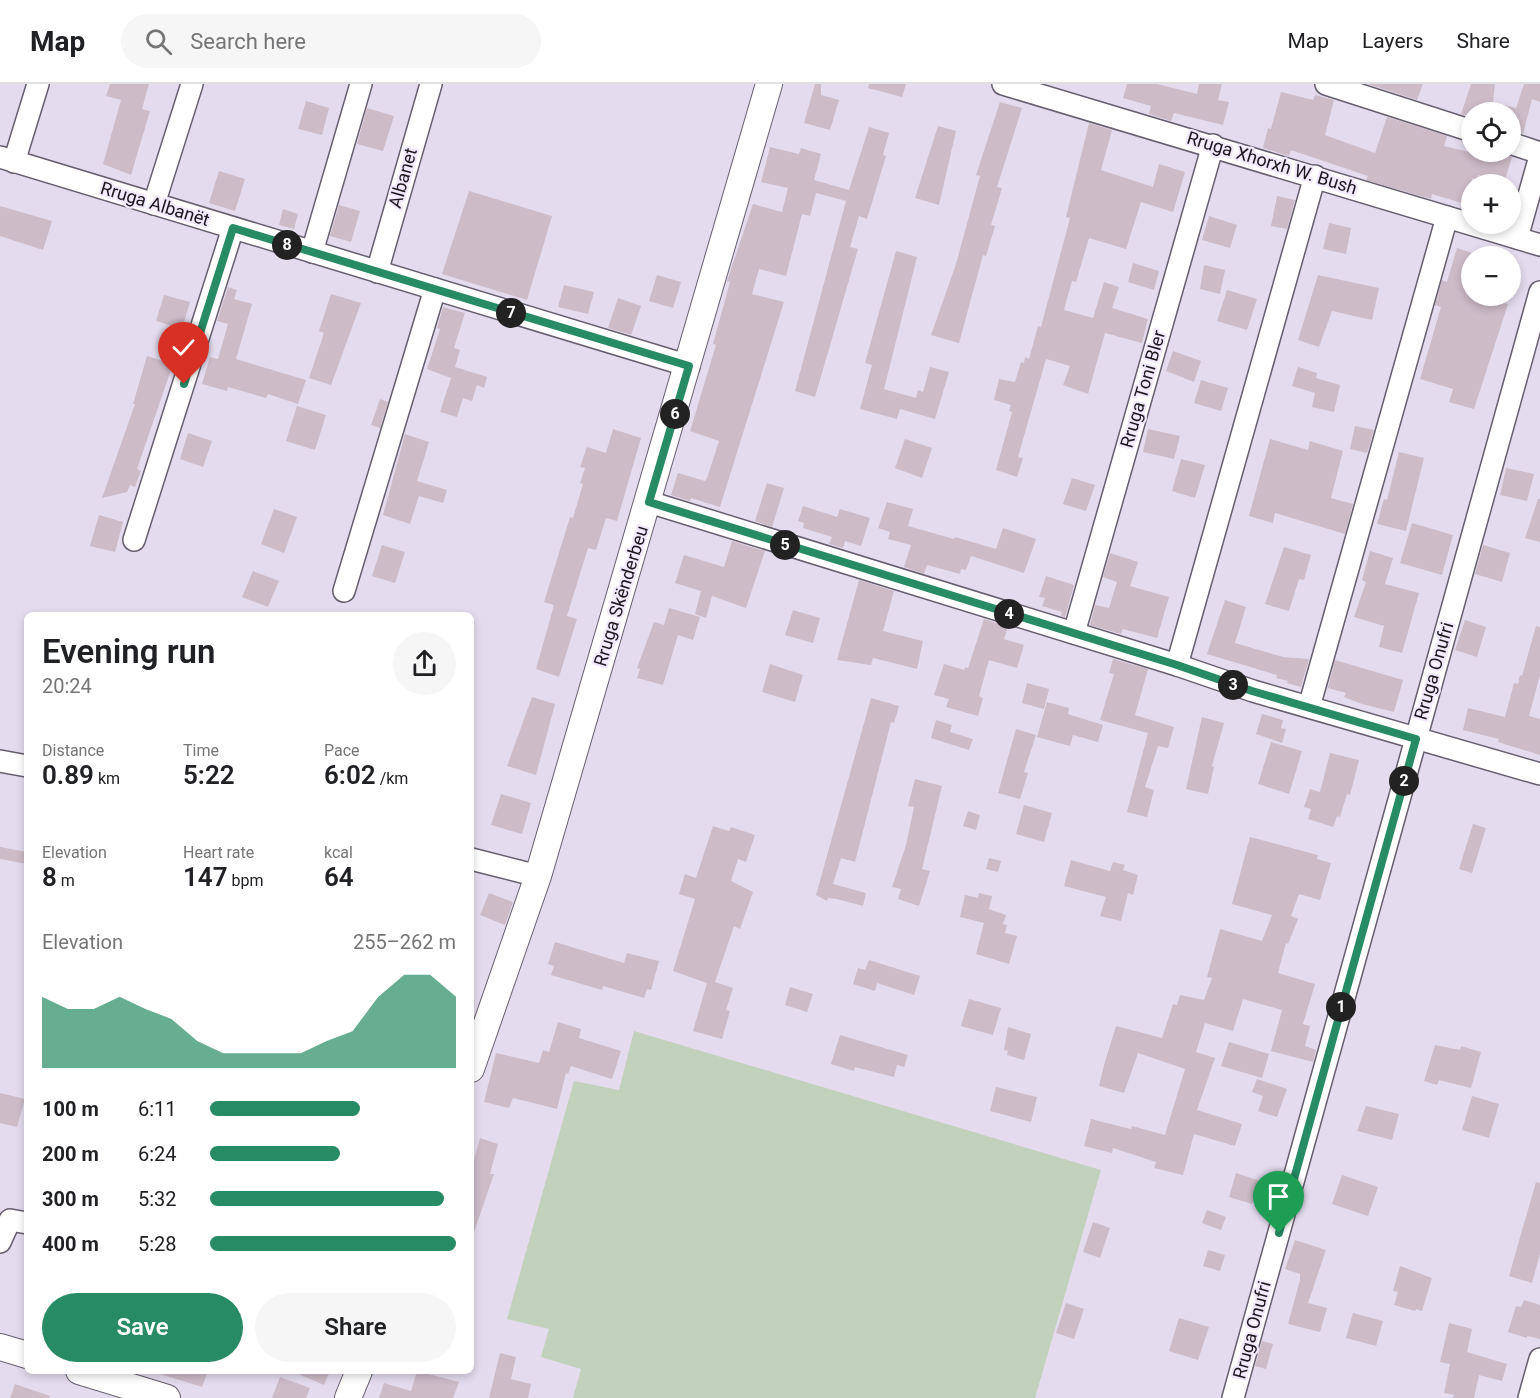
<!DOCTYPE html>
<html lang="en">
<head>
<meta charset="utf-8">
<style>
	body { margin:0; font-family:Roboto,sans-serif; background:#f6f6f6; color:#202124; height:100vh; display:flex; flex-direction:column; font-size:22px; white-space:nowrap }
	* { box-sizing:border-box; margin:0 }
	p { font-size:20px; color:#757577 }
	.icon { flex:none; width:33px; height:33px; fill:none; stroke:currentColor; stroke-width:2; stroke-linecap:round; stroke-linejoin:round }
	.map { position:relative; flex:1; overflow:hidden }
	.sheet { position:absolute; left:24px; top:528px; width:450px; height:762px; display:flex; flex-direction:column; background:#fff; border-radius:9px; box-shadow:0 3px 9px #0003 }
	.sheet>* { flex:none }
	.controls { position:absolute; left:1461px; top:18px; display:grid; gap:12px }
	.controls a { display:grid; place-items:center; width:60px; height:60px; border-radius:50%; background:#fff; box-shadow:0 3px 9px #0003; font-size:30px }
	.pin { position:absolute; display:grid; place-items:center; width:51px; height:51px; color:#fff; margin:-62px -26px; border-radius:50% 50% 50% 0; rotate:-45deg; box-shadow:0 0 6px #0007 }
	.pin .icon { rotate:45deg }
	.km { position:absolute; width:30px; height:30px; margin:-15px; border-radius:50%; background:#222; color:#fff; font-size:16px; line-height:30px; text-align:center }
	.round { display:grid; place-items:center; flex:none; width:63px; height:63px; border-radius:32px; background:#f6f6f6 }
	.head { display:flex; align-items:center; justify-content:space-between; height:102px; padding:0 18px }
	h1 { font-size:33px; font-weight:600; line-height:45px }
	.metrics { display:grid; grid-template-columns:repeat(3,1fr); gap:9px; height:102px; padding:6px 18px }
	.metrics div { display:grid; align-content:center }
	.metrics b { font-size:26px; font-weight:600 }
	.metrics small { font-size:16px; font-weight:400 }
	.metrics p { font-size:16px }
	.chart { height:168px; padding:12px 18px }
	.chart p { display:flex; justify-content:space-between }
	.chart svg { width:100%; height:108px; margin-top:6px; fill:#278b65; opacity:.7 }
	.primary-button { display:flex; gap:12px; margin-top:auto; padding:12px 18px }
	.primary-button a { flex:1; height:69px; border-radius:36px; background:#278b65; color:#fff; font-size:24px; font-weight:600; line-height:69px; text-align:center }
	.primary-button a+a { background:#f6f6f6; color:#202124 }
	ul { padding:0 18px; list-style:none; font-size:20px }
	li { display:grid; grid-template-columns:96px 72px 1fr; align-items:center; height:45px }
	li i { height:15px; border-radius:8px; background:#278b65 }
	header { display:flex; align-items:center; gap:36px; box-sizing:border-box; height:84px; padding:0 30px; background:#fff; border-bottom:2px solid #e0e0e0 }
	header strong { font-size:28px }
	nav { display:flex; gap:33px; margin-inline-start:auto; font-size:21px }
	.search { width:420px; height:54px; background:#f6f6f6; display:flex; align-items:center; gap:15px; box-sizing:border-box; padding:0 21px; border-radius:33px; color:#757577; font-size:22px }
	.map>svg:first-child { display:block }
	.green { fill:#c2d1bb }
	.building { fill:#cdbbc8 }
	.lines { fill:none; stroke-linecap:round; stroke-linejoin:round }
	.minor-casing { stroke:#665e6f; stroke-width:24 }
	.major-casing { stroke:#665e6f; stroke-width:28 }
	.minor { stroke:#fff; stroke-width:21 }
	.major { stroke:#fff; stroke-width:26 }
	.route-casing { stroke:#fff; stroke-width:12 }
	.route { stroke:#278b65; stroke-width:8 }
	.labels { text-anchor:middle; stroke-width:4.5; stroke-linejoin:round; paint-order:stroke }
	.street-label { font-size:18px; fill:#1b181e; stroke:#f2e9fc }
</style>
</head>
<body>
<header>
<strong>Map</strong>
<div class="search"><svg class="icon" aria-label="search" viewBox="0 0 24 24"><circle cx="10" cy="10" r="6"/><path d="M15 15l6 6"/></svg>Search here</div>
<nav><a>Map</a><a>Layers</a><a>Share</a></nav>
</header>
<div class="map">
<svg width="1540" height="1314" viewBox="0 0 1540 1314">
	<rect width="100%" height="100%" fill="#e4dcee"/>
	<!-- green -->
	<polygon class="green" points="634,947 1101,1086 1035,1314 573,1314 581,1285 541,1273 549,1245 507,1235 574,997 619,1006"/>
	<!-- building -->
	<g class="building">
		<polygon points="110,0 149,0 142,25 150,27 131,91 103,80 121,16 106,12"/>
		<polygon points="815,0 821,0 821,11 839,16 830,46 804,39"/>
		<polygon points="869,0 906,0 902,13 868,4"/>
		<polygon points="1127,0 1157,0 1197,10 1199,0 1222,0 1218,16 1229,18 1223,41 1174,29 1171,37 1149,30 1151,22 1123,14"/>
		<polygon points="1368,0 1423,0 1417,16"/>
		<polygon points="1471,0 1495,0 1493,18 1516,24 1524,0 1540,0 1540,18 1532,15 1523,50 1510,47 1510,28 1472,28 1472,33 1461,30"/>
		<polygon points="1281,8 1313,16 1315,11 1334,16 1325,51 1375,69 1387,33 1447,52 1444,62 1490,73 1492,68 1501,68 1512,73 1504,99 1478,91 1477,96 1472,94 1468,121 1432,110 1431,115 1366,96 1368,92 1291,66 1289,72 1263,64 1268,44 1271,45"/>
		<polygon points="306,17 329,24 322,51 298,45"/>
		<polygon points="1000,18 1022,24 997,103 1002,104 991,141 995,142 986,172 983,171 959,259 931,251 956,180 980,92 976,91"/>
		<polygon points="367,24 394,32 383,67 357,60"/>
		<polygon points="1089,39 1112,46 1101,86 1153,103 1159,80 1185,88 1173,128 1141,118 1126,165 1089,154 1076,198 1072,197 1064,226 1093,234 1104,198 1119,203 1112,224 1148,235 1142,259 1105,249 1088,310 1063,301 1070,282 1046,275 1018,373 1023,374 1017,393 996,386 1012,328 1009,327 1011,321 994,316 999,295 1015,298 1021,278 1024,279 1025,273 1029,275 1038,242 1041,243 1070,134 1066,133"/>
		<polygon points="938,42 956,47 939,121 915,114"/>
		<polygon points="869,43 889,49 883,71 886,72 867,135 859,132 850,163 858,165 815,313 795,307 846,117 816,109 810,132 802,130 786,192 759,185 752,210 784,218 720,423 691,414 690,417 671,411 678,389 705,397 707,394 719,357 690,347 716,261 713,260 730,198 727,197 753,120 782,128 788,104 761,98 770,63 799,70 801,64 821,70 814,96 849,106"/>
		<polygon points="219,87 245,95 235,127 209,119"/>
		<polygon points="469,107 552,132 527,216 442,190"/>
		<polygon points="1277,112 1295,116 1287,145 1271,142"/>
		<polygon points="339,121 360,127 351,158 330,152"/>
		<polygon points="0,122 52,137 43,166 0,152"/>
		<polygon points="283,125 298,130 294,145 279,141"/>
		<polygon points="1209,132 1237,141 1230,164 1202,156"/>
		<polygon points="1329,139 1351,144 1346,170 1323,165"/>
		<polygon points="1457,164 1472,169 1472,212 1508,220 1474,325 1449,318 1453,305 1420,295 1441,223 1435,221 1442,196 1447,198"/>
		<polygon points="896,167 917,173 884,305 916,314 918,306 923,308 930,283 949,288 935,335 900,325 897,335 860,325 872,281 865,279"/>
		<polygon points="1133,179 1159,187 1154,206 1128,198"/>
		<polygon points="1204,181 1225,186 1220,210 1200,205"/>
		<polygon points="657,191 681,198 673,224 649,217"/>
		<polygon points="1318,191 1379,204 1372,236 1332,227 1319,263 1298,256"/>
		<polygon points="564,201 594,208 588,230 558,223"/>
		<polygon points="228,203 237,206 234,215 252,220 236,275 306,296 298,320 268,310 266,314 228,303 227,307 202,300 210,273 218,275 228,240 217,237"/>
		<polygon points="1227,206 1257,215 1247,246 1217,237"/>
		<polygon points="331,210 361,219 331,301 309,294 324,249 319,247"/>
		<polygon points="164,211 190,218 182,245 156,237"/>
		<polygon points="618,214 641,222 631,251 608,244"/>
		<polygon points="443,223 465,229 454,264 460,266 455,283 487,293 484,304 477,301 472,317 463,314 457,333 440,328 451,294 427,285 440,245 437,244"/>
		<polygon points="1173,267 1201,277 1194,298 1166,287"/>
		<polygon points="147,272 173,280 137,385 141,387 135,403 130,401 127,408 102,414 135,320 133,320"/>
		<polygon points="1298,283 1317,289 1316,294 1340,301 1334,328 1312,323 1315,309 1292,302"/>
		<polygon points="1201,296 1228,304 1221,327 1194,319"/>
		<polygon points="380,315 388,318 380,344 371,341"/>
		<polygon points="297,322 326,331 315,366 286,357"/>
		<polygon points="1355,342 1374,346 1367,369 1350,365"/>
		<polygon points="613,345 641,354 617,437 606,434 596,466 588,464 567,532 577,535 559,593 536,585 554,521 544,518 570,433 573,434 583,400 580,399 585,384 580,383 587,363 606,369"/>
		<polygon points="1148,345 1180,352 1174,375 1143,368"/>
		<polygon points="188,349 212,357 203,383 180,375"/>
		<polygon points="405,350 429,358 417,397 447,406 443,419 419,412 410,440 383,431"/>
		<polygon points="905,355 932,364 922,394 895,384"/>
		<polygon points="1270,355 1308,366 1310,357 1343,367 1331,414 1353,420 1345,450 1275,429 1273,439 1249,432"/>
		<polygon points="1399,368 1424,374 1406,447 1377,440 1384,415 1387,416"/>
		<polygon points="1181,375 1205,381 1195,414 1172,407"/>
		<polygon points="1506,384 1534,390 1527,417 1500,411"/>
		<polygon points="1072,394 1095,401 1086,427 1063,420"/>
		<polygon points="767,399 784,404 772,443 755,437"/>
		<polygon points="1538,415 1540,415 1540,458 1525,454"/>
		<polygon points="887,418 913,425 908,442 954,455 955,453 996,465 1003,444 1036,455 1024,489 971,472 966,486 961,485 960,490 927,481 924,490 904,483 911,461 888,455 890,448 878,444"/>
		<polygon points="803,422 837,433 840,425 870,434 861,462 845,457 843,464 829,460 832,453 803,444 804,439 798,437"/>
		<polygon points="274,425 297,433 284,469 261,460"/>
		<polygon points="99,431 123,438 115,468 90,462"/>
		<polygon points="1412,439 1453,451 1442,491 1400,479"/>
		<polygon points="732,457 765,467 746,524 712,512 706,534 695,530 701,507 675,499 684,471 724,483"/>
		<polygon points="382,461 405,468 395,499 372,492"/>
		<polygon points="1483,461 1510,469 1502,498 1475,490"/>
		<polygon points="1284,463 1311,471 1304,496 1299,495 1289,527 1265,520"/>
		<polygon points="1370,467 1393,474 1385,500 1419,509 1402,569 1379,563 1384,542 1354,533 1366,498 1362,496"/>
		<polygon points="1110,469 1138,478 1130,502 1169,513 1157,554 1123,545 1121,550 1090,541 1095,521 1109,524 1117,498 1103,493"/>
		<polygon points="253,487 279,497 268,523 242,513"/>
		<polygon points="1046,492 1074,501 1065,533 1061,532 1062,528 1042,522 1045,514 1039,513"/>
		<polygon points="859,496 894,507 883,547 923,557 917,585 873,574 871,581 837,576"/>
		<polygon points="1225,516 1246,523 1235,559 1283,573 1309,575 1301,603 1287,599 1288,597 1276,594 1277,591 1207,570"/>
		<polygon points="669,524 700,533 693,556 678,551 663,601 637,594 640,585 637,584 654,538 664,541"/>
		<polygon points="793,526 820,534 813,559 785,551"/>
		<polygon points="984,535 1008,543 1004,555 1024,561 1017,584 989,576 979,612 983,614 978,632 946,623 949,615 934,611 944,580 964,586 965,583 968,584"/>
		<polygon points="1465,536 1486,543 1477,573 1455,566"/>
		<polygon points="1536,542 1540,543 1540,591 1529,632 1540,635 1540,671 1498,658 1499,655 1463,646 1468,624 1505,633 1514,599 1518,600 1520,591 1522,592"/>
		<polygon points="1113,575 1148,585 1135,631 1174,643 1168,664 1158,662 1145,703 1154,706 1147,733 1127,728 1148,649 1100,636 1114,590 1109,589"/>
		<polygon points="1335,576 1403,596 1394,628 1362,620 1344,613 1346,609 1328,604"/>
		<polygon points="770,580 803,591 795,618 762,608"/>
		<polygon points="1027,599 1049,605 1044,625 1022,619"/>
		<polygon points="532,613 555,620 536,691 507,682"/>
		<polygon points="871,614 899,622 894,639 891,638 855,778 841,774 833,800 866,809 863,822 837,815 828,814 827,817 816,811"/>
		<polygon points="1047,618 1069,624 1068,630 1103,641 1098,658 1073,651 1070,662 1037,653"/>
		<polygon points="1262,630 1283,636 1281,644 1286,645 1282,659 1256,650"/>
		<polygon points="1202,633 1224,639 1212,682 1214,683 1208,710 1186,705"/>
		<polygon points="936,636 952,641 950,648 973,655 969,666 931,654"/>
		<polygon points="1016,645 1036,651 1024,688 1028,689 1020,715 998,709"/>
		<polygon points="1271,658 1302,667 1289,710 1258,700"/>
		<polygon points="1330,669 1359,676 1350,711 1347,710 1340,733 1337,732 1333,743 1308,735 1311,725 1304,723 1310,705 1320,708"/>
		<polygon points="915,695 942,702 922,785 930,787 919,822 898,815 901,805 892,803 906,761 914,723 908,722"/>
		<polygon points="501,710 531,719 522,750 491,741"/>
		<polygon points="1024,721 1052,729 1044,758 1016,750"/>
		<polygon points="968,727 980,731 976,746 963,742"/>
		<polygon points="1473,740 1486,744 1472,789 1459,785"/>
		<polygon points="713,742 729,747 731,743 755,751 746,778 738,775 731,797 753,808 740,845 734,842 715,898 733,904 726,926 730,927 722,955 693,947 707,899 673,887 695,815 679,810 685,790 696,794"/>
		<polygon points="1250,753 1318,771 1317,775 1331,779 1320,816 1299,810 1291,832 1298,835 1288,860 1286,859 1278,889 1315,900 1303,940 1310,942 1305,962 1316,966 1313,978 1271,967 1282,926 1243,915 1233,947 1205,939 1196,968 1215,974 1197,1026 1242,1040 1235,1062 1194,1050 1183,1091 1154,1084 1156,1078 1113,1064 1112,1069 1084,1062 1091,1035 1131,1045 1132,1042 1165,1051 1185,985 1138,969 1124,1009 1099,1002 1104,981 1116,942 1162,954 1173,920 1177,921 1180,911 1204,916 1212,894 1207,893 1220,845 1262,857 1272,831 1232,820"/>
		<polygon points="0,763 27,768 27,780 0,775"/>
		<polygon points="989,774 1001,777 998,788 986,785"/>
		<polygon points="1071,776 1110,787 1113,778 1125,781 1123,786 1138,791 1133,811 1128,809 1121,837 1100,832 1106,813 1064,802"/>
		<polygon points="489,809 513,818 505,841 480,831"/>
		<polygon points="979,809 992,812 989,825 1006,831 1003,840 1007,841 1005,849 1017,852 1009,880 976,870 984,839 960,833 965,811 978,814"/>
		<polygon points="555,858 624,879 627,869 659,877 651,906 647,905 644,914 603,902 602,906 551,891 554,882 548,880"/>
		<polygon points="869,876 920,892 914,911 877,899 875,907 853,900 858,884 865,886"/>
		<polygon points="790,903 813,910 807,928 785,921"/>
		<polygon points="969,915 1001,924 993,951 961,942"/>
		<polygon points="558,938 581,945 579,954 621,967 612,995 571,982 568,990 566,989 557,1025 513,1014 509,1024 484,1018 496,969 539,979 543,966 549,968"/>
		<polygon points="1008,943 1031,950 1024,976 1007,971 1008,967 1004,966"/>
		<polygon points="840,951 908,971 904,983 897,981 894,993 855,983 854,987 831,980"/>
		<polygon points="1229,958 1269,970 1262,994 1221,982"/>
		<polygon points="1435,961 1460,966 1461,962 1481,968 1471,1004 1439,996 1437,1001 1424,997"/>
		<polygon points="1257,995 1287,1005 1277,1033 1258,1027 1263,1012 1252,1008"/>
		<polygon points="996,1003 1037,1013 1031,1038 990,1027"/>
		<polygon points="0,1009 25,1015 17,1043 0,1039"/>
		<polygon points="1472,1012 1499,1020 1489,1054 1462,1046"/>
		<polygon points="1366,1022 1399,1030 1392,1056 1357,1047"/>
		<polygon points="480,1054 498,1060 490,1090 494,1090 474,1148 471,1148 471,1086"/>
		<polygon points="1236,1089 1266,1099 1269,1089 1281,1093 1275,1114 1256,1107 1252,1120 1229,1113"/>
		<polygon points="1342,1091 1378,1103 1368,1132 1332,1120"/>
		<polygon points="1536,1098 1540,1099 1540,1170 1532,1199 1509,1192"/>
		<polygon points="1207,1126 1226,1133 1221,1146 1202,1139"/>
		<polygon points="1093,1138 1110,1144 1100,1174 1083,1168"/>
		<polygon points="1295,1156 1326,1166 1308,1219 1327,1224 1320,1248 1288,1240 1300,1196 1300,1190 1285,1185"/>
		<polygon points="1208,1166 1225,1171 1220,1187 1203,1182"/>
		<polygon points="1400,1182 1432,1194 1422,1227 1416,1225 1415,1227 1394,1221 1398,1208 1393,1207"/>
		<polygon points="1524,1216 1540,1221 1540,1255 1527,1252 1527,1254 1508,1248 1516,1222 1521,1223"/>
		<polygon points="1066,1219 1084,1225 1074,1255 1056,1249"/>
		<polygon points="1353,1229 1383,1237 1376,1262 1346,1254"/>
		<polygon points="1179,1234 1209,1243 1198,1276 1169,1267"/>
		<polygon points="1449,1239 1472,1245 1467,1268 1507,1280 1502,1297 1479,1291 1474,1314 1453,1314 1454,1311 1444,1309 1450,1280 1440,1278"/>
		<polygon points="1262,1257 1273,1260 1266,1285 1255,1282"/>
		<polygon points="500,1269 516,1273 511,1295 531,1300 528,1314 489,1314"/>
		<polygon points="160,1287 208,1287 202,1303 160,1290"/>
		<polygon points="291,1287 330,1287 324,1301"/>
		<polygon points="417,1287 459,1298 453,1314 379,1314 384,1299 411,1307"/>
		<polygon points="280,1293 310,1304 306,1314 272,1314"/>
		<polygon points="15,1300 50,1312 49,1314 10,1314"/>
	</g>
	<g class="lines">
		<defs>
			<g id="minor">
				<polyline points="1003,0 1540,161"/>
				<polyline points="1326,0 1472,47"/>
				<polyline points="1510,59 1540,69"/>
				<polyline points="0,73 689,282"/>
				<polyline points="14,78 38,0"/>
				<polyline points="154,120 192,0"/>
				<polyline points="1517,154 1540,72"/>
				<polyline points="312,168 361,0"/>
				<polyline points="377,188 431,0"/>
				<polyline points="649,418 1177,581 1253,607 1540,690"/>
				<polyline points="134,456 233,144"/>
				<polyline points="344,507 435,205"/>
				<polyline points="1074,549 1213,61"/>
				<polyline points="1177,581 1315,92"/>
				<polyline points="1309,623 1447,133"/>
				<polyline points="0,677 27,682"/>
				<polyline points="471,775 538,792"/>
				<polyline points="0,1158 10,1136 27,1139"/>
				<polyline points="1233,1314 1540,208"/>
				<polyline points="1529,1314 1540,1275"/>
			</g>
			<g id="major">
				<polyline points="471,985 538,792 769,0"/>
				<polyline points="0,1263 27,1271"/>
				<polyline points="79,1287 167,1314"/>
				<polyline points="348,1314 359,1287"/>
			</g>
		</defs>
		<!-- minor casing -->
		<use href="#minor" class="minor-casing"/>
		<!-- major casing -->
		<use href="#major" class="major-casing"/>
		<!-- minor -->
		<use href="#minor" class="minor"/>
		<!-- major -->
		<use href="#major" class="major"/>
	</g>
	<g class="lines">
		<defs>
			<polyline id="route" points="184,300 233,144 689,282 649,418 1177,581 1252,607 1416,655 1279,1149"/>
		</defs>
		<!-- route casing -->
		<use href="#route" class="route-casing"/>
		<!-- route -->
		<use href="#route" class="route"/>
	</g>
	<g class="labels">
		<!-- street labels -->
		<g class="street-label">
			<text transform="translate(1272 79) rotate(17)" y="6">Rruga Xhorxh W. Bush</text>
			<text transform="translate(403 94) rotate(-74)" y="6">Albanet</text>
			<text transform="translate(155 120) rotate(17)" y="6">Rruga Albanët</text>
			<text transform="translate(1143 305) rotate(-74)" y="6">Rruga Toni Bler</text>
			<text transform="translate(621 512) rotate(-73)" y="6">Rruga Skënderbeu</text>
			<text transform="translate(1434 587) rotate(-74)" y="6">Rruga Onufri</text>
			<text transform="translate(1252 1246) rotate(-75)" y="6">Rruga Onufri</text>
		</g>
	</g>
</svg>
<div class="controls">
<a><svg class="icon" aria-label="locate" viewBox="0 0 24 24"><circle cx="12" cy="12" r="6"/><path d="M12 2v4M12 18v4M2 12h4M18 12h4"/></svg></a>
<a>+</a>
<a>−</a>
</div>
<div class="pin" style="left:1279px;top:1149px;background:#1e9e55"><svg class="icon" aria-label="arrive" viewBox="0 0 24 24"><path d="M6 21V4h12l-3 4 3 4H6"/></svg></div>
<div class="pin" style="left:184px;top:300px;background:#d93025"><svg class="icon" aria-label="check" viewBox="0 0 24 24"><path d="M5 12l5 5 9-10"/></svg></div>
<b class="km" style="left:1341px;top:923px">1</b>
<b class="km" style="left:1404px;top:697px">2</b>
<b class="km" style="left:1233px;top:601px">3</b>
<b class="km" style="left:1009px;top:530px">4</b>
<b class="km" style="left:785px;top:461px">5</b>
<b class="km" style="left:675px;top:330px">6</b>
<b class="km" style="left:511px;top:229px">7</b>
<b class="km" style="left:287px;top:161px">8</b>
<section class="sheet">
<div class="head"><div><h1>Evening run</h1><p>20:24</p></div><a class="round"><svg class="icon" aria-label="share" viewBox="0 0 24 24"><path d="M12 15V3M7 8l5-5 5 5M5 13v7h14v-7"/></svg></a></div>
<div class="metrics">
<div><p>Distance</p><b>0.89<small> km</small></b></div>
<div><p>Time</p><b>5:22</b></div>
<div><p>Pace</p><b>6:02<small> /km</small></b></div>
</div>
<div class="metrics">
<div><p>Elevation</p><b>8<small> m</small></b></div>
<div><p>Heart rate</p><b>147<small> bpm</small></b></div>
<div><p>kcal</p><b>64</b></div>
</div>
<div class="chart"><p><span>Elevation</span>255–262 m</p>
<svg viewBox="0 0 160 44" preserveAspectRatio="none"><path d="M0 44V15L10 20L20 20L30 15L40 20L50 24L60 33L70 38L80 38L90 38L100 38L110 33L120 29L130 15L140 6L150 6L160 15V44z"/></svg>
</div>
<ul>
<li><b>100 m</b>6:11<i style="width:61%"></i></li>
<li><b>200 m</b>6:24<i style="width:53%"></i></li>
<li><b>300 m</b>5:32<i style="width:95%"></i></li>
<li><b>400 m</b>5:28<i style="width:100%"></i></li>
</ul>
<div class="primary-button"><a>Save</a><a>Share</a></div>
</section>
</div>
</body>
</html>
